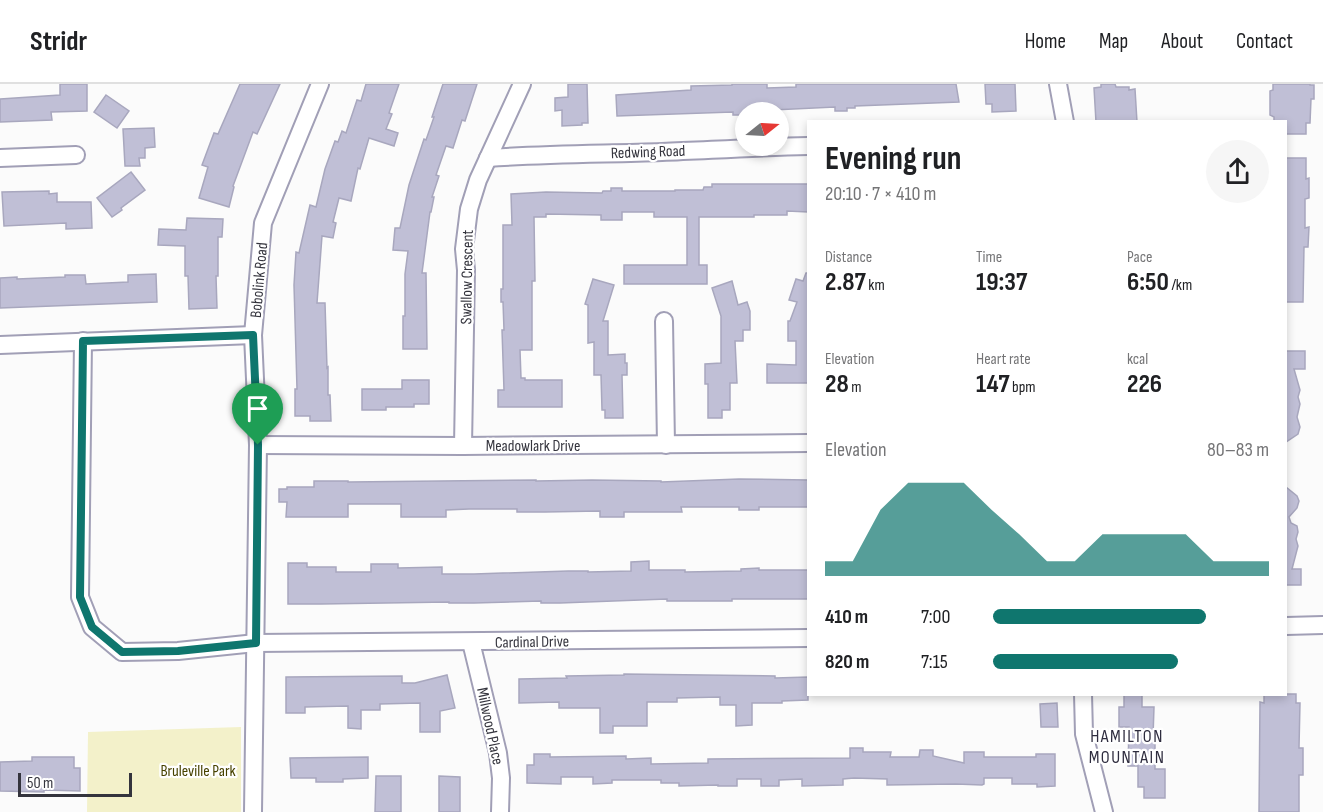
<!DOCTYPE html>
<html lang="en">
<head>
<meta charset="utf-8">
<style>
	body { margin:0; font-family:"Sofia Sans Condensed",sans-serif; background:#f6f6f6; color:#202124; height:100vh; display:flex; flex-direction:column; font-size:22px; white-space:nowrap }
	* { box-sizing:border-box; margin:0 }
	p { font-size:20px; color:#757577 }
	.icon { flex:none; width:33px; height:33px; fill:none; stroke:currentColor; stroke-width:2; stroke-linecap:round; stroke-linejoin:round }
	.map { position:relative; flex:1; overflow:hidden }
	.details { position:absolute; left:807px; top:36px; width:480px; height:576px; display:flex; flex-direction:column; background:#fff; border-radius:0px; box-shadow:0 3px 9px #0003 }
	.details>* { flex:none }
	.needle { width:39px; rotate:72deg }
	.controls { position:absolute; left:735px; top:18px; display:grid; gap:12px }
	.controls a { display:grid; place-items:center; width:54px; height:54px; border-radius:50%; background:#fff; box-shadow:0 3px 9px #0003; font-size:30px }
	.scale { position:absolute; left:18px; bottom:15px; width:114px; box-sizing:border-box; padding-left:6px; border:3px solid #34343d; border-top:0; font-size:16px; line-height:21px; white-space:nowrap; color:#34343d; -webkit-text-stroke:4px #fff; paint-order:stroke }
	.pin { position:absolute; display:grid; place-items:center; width:51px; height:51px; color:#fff; margin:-62px -26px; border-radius:50% 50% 50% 0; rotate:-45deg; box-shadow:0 0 6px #0007 }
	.pin .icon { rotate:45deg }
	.round { display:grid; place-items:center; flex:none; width:63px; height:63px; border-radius:32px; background:#f6f6f6 }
	.head { display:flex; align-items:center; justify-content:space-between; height:102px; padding:0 18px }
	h1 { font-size:33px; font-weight:700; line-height:45px }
	.metrics { display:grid; grid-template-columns:repeat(3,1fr); gap:9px; height:102px; padding:6px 18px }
	.metrics div { display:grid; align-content:center }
	.metrics b { font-size:26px; font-weight:700 }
	.metrics small { font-size:16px; font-weight:400 }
	.metrics p { font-size:16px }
	.chart { height:168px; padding:12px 18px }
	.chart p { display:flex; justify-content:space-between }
	.chart svg { width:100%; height:108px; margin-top:6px; fill:#0f766e; opacity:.7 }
	ul { padding:0 18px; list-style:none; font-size:20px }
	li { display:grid; grid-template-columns:96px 72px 1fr; align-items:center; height:45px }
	li i { height:15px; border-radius:8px; background:#0f766e }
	header { display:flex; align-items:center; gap:36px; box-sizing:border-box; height:84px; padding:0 30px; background:#fff; border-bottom:2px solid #e0e0e0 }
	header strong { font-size:28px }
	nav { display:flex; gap:33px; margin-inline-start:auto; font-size:21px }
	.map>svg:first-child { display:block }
	.green { fill:#f3f1ca }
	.building { fill:#c0bfd6; stroke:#a8a7be; stroke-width:1.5 }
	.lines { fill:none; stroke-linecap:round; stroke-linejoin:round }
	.minor-casing { stroke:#a19fb6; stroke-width:20 }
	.minor { stroke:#fff; stroke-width:16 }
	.route-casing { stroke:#fff; stroke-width:12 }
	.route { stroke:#0f766e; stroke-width:8 }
	.labels { text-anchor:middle; stroke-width:4.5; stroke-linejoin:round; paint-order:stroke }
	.street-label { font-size:16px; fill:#34343d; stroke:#fff }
	.park-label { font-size:16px; fill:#474200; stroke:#fff }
	.neighbourhood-label { font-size:18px; letter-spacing:1.5px; fill:#2e2c3e; stroke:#fff }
</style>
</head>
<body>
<header>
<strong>Stridr</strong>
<nav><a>Home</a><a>Map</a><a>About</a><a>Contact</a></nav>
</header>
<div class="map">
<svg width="1323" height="728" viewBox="0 0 1323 728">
	<rect width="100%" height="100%" fill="#fbfbfb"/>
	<!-- green -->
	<polygon class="green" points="241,643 241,728 87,728 88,648"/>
	<!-- building -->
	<g class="building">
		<polygon points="60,0 87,0 87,27 51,28 52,36 0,38 0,15 60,11"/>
		<polygon points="240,0 280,0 257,50 253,48 233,102 234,103 229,123 199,114 208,83 202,81 214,49 218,50"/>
		<polygon points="366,0 399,0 389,29 392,30 386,45 398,49 394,62 369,54 360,85 358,84 351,117 339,114 333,138 336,139 333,154 322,152 317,219 325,219 327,284 328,283 328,311 330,311 331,337 310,337 310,332 295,332 295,305 297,305 294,201 296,168 299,169 310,121 316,123 325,85 335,57 338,58 342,47 346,49 357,16 361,17"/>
		<polygon points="443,0 477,0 465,37 462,36 453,64 446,62 436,91 439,92 432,113 434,113 431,128 430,128 422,189 426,189 427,265 403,265 403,232 405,232 405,190 408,167 393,166 395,144 400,144 409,101 424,55 426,56 434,33 432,33"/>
		<polygon points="568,0 587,0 588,39 582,39 582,41 562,42 562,26 555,27 555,14 568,13"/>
		<polygon points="732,0 767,0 767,4 796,3 796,0 956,0 959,18 855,22 855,24 847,24 847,27 835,27 835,23 753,27 745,28 745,31 733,31 733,28 617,32 616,11 691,6 691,2 732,1"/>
		<polygon points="985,0 1015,0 1016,27 992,28 992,20 986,20"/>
		<polygon points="1101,0 1115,0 1116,3 1129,3 1129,6 1135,5 1137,38 1096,38 1094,4 1101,3"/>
		<polygon points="1273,0 1310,0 1310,1 1314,1 1314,15 1311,15 1310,39 1306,39 1306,50 1286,50 1286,38 1274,38 1274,33 1270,31 1270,7 1273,6"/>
		<polygon points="106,11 129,27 117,44 94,28"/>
		<polygon points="154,44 155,63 145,64 145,74 139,74 140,82 125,82 123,45"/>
		<polygon points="1286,74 1306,74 1306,95 1309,94 1309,114 1305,115 1305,144 1309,143 1308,163 1304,163 1303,218 1286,218"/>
		<polygon points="131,88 145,106 121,124 122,126 112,133 97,114"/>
		<polygon points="712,100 808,100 808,128 787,127 787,131 754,131 754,133 699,133 699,181 707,181 707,200 624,200 624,181 687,181 687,133 654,133 654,128 622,128 622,136 601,136 601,131 546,130 546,133 534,133 535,197 532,197 532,266 520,266 521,294 525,294 525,296 562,296 562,323 498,323 498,306 504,306 502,246 504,246 503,218 501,218 501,205 503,205 503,141 512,141 511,110 546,108 602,109 603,107 611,107 611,104 622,104 622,107 675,107 675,106 703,106 704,103 712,103"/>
		<polygon points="49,107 49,110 57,109 57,118 91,118 92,144 66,145 66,139 4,142 2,108"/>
		<polygon points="187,134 223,135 222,153 218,153 218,192 216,192 217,224 189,225 188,192 185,192 185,162 158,161 159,145 186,146"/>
		<polygon points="806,189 808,189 808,299 767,299 767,280 796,281 796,257 788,257 788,237 790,237 797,218 789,216 796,195 803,197"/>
		<polygon points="156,190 157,218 0,224 0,194 17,193 17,195 65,193 65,191 85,191 86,200 128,198 128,191"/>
		<polygon points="593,195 614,201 603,237 608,237 608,271 625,270 625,279 627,279 627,291 622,291 623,334 605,334 605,326 602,326 601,291 594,291 594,258 588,259 588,221 585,220"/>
		<polygon points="732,197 738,221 747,218 750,227 750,246 743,246 743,257 735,257 737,299 730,299 730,326 722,326 722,334 708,334 708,300 705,300 705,280 721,279 721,232 712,204"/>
		<polygon points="1286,267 1305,267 1305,285 1294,285 1300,306 1298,313 1300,320 1297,333 1300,343 1298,350 1286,358"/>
		<polygon points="402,296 429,296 429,320 414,320 414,323 386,323 386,326 362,326 362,305 402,305"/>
		<polygon points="739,395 808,396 808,423 759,423 759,426 739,426 739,423 681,423 682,428 624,428 624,433 600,433 600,427 545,428 517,428 517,425 469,425 446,426 446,433 401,433 401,420 348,420 348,433 286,433 287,418 279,418 279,405 287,405 287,403 314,403 314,397 348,397 348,398 536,396 536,397 592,396 661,397 661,398"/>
		<polygon points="1286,403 1297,412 1299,417 1297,424 1289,433 1291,439 1297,442 1298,448 1296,455 1298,462 1292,485 1301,485 1301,501 1286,501"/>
		<polygon points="649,477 649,486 685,486 685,488 741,487 741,485 759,484 759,486 808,486 808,515 732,515 732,517 667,517 667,515 560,519 541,519 541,517 474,519 449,519 449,518 321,520 288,520 288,479 307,479 307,483 336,483 336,488 371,488 371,480 398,480 398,484 442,483 442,490 474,490 568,487 588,487 588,488 631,487 631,478"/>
		<polygon points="624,590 775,592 775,594 808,593 808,616 782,617 782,619 752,619 752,641 736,642 736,621 720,621 720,613 677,614 677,618 647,618 647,642 613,642 613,649 600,649 600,624 559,624 559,618 519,619 519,595 567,594 566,592 624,591"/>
		<polygon points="447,591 455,624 440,627 440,648 420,648 420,619 380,620 380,626 361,626 361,645 348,644 348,622 305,623 305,629 286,629 286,593 402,592 402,599 415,599"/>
		<polygon points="1124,610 1142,610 1142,623 1154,623 1153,653 1155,653 1155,685 1165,685 1165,714 1144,714 1144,703 1138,703 1138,682 1128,682 1129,643 1119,643 1119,623 1124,623"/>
		<polygon points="1264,610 1296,610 1296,619 1300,619 1299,664 1303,664 1303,691 1299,691 1299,728 1259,728 1260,618 1264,619"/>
		<polygon points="1057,619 1058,643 1041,643 1040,620"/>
		<polygon points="850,664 863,664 863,668 891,668 890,673 919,673 920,666 933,666 933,672 964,679 964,668 984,668 984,673 1036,673 1036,670 1055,670 1055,702 1037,703 1037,700 1012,700 1012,694 984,694 984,700 982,701 956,700 887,701 887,695 854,694 843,695 843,701 802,702 802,695 779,696 779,702 761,702 761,695 737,695 737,702 718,702 718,701 679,702 679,699 661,699 661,696 612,696 612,699 593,700 593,693 561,693 561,700 527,699 527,681 534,681 534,670 550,670 550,673 626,672 626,675 651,674 651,680 708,679 708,675 850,674"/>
		<polygon points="32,673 74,673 74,684 80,684 80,707 44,706 44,708 0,707 0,678 32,677"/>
		<polygon points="368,673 368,694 343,695 343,698 316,698 316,694 291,694 290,674"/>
		<polygon points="376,692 401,692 401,728 375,728"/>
		<polygon points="439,692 460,693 460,728 439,728"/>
	</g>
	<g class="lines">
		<defs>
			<g id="minor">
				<polyline points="1058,0 1065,38"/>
				<polyline points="0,74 76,71"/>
				<path d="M488,74C546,70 604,70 662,68C711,66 760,63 808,62"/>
				<polyline points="664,237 666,361"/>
				<polyline points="83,257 80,513 92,543 122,568 178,567 256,559 808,554"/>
				<polyline points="0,261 253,251"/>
				<polyline points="258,361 463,362 808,359"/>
				<polyline points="463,362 466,186 464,165 469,125 478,96 522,0"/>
				<polyline points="1286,542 1323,541"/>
				<polyline points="471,558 498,669 501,694 500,728"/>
				<polyline points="1083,610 1084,650 1104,728"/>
				<polyline points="253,728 258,361 253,251 263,139 320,0"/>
			</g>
		</defs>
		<!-- minor casing -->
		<use href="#minor" class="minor-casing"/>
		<!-- minor -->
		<use href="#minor" class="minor"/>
	</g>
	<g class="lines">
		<defs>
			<polygon id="route" points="253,251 258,361 256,559 178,567 122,568 92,543 80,513 83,257"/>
		</defs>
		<!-- route casing -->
		<use href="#route" class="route-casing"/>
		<!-- route -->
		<use href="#route" class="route"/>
	</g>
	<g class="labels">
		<!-- street labels -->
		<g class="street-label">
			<text transform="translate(648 67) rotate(-2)" y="6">Redwing Road</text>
			<text transform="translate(466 193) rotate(-89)" y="6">Swallow Crescent</text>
			<text transform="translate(258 196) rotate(-85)" y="6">Bobolink Road</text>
			<text x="533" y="367">Meadowlark Drive</text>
			<text transform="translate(532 557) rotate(-1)" y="6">Cardinal Drive</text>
			<text transform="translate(491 642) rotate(78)" y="6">Millwood Place</text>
		</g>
		<!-- park labels -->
		<g class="park-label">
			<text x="198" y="692">Bruleville Park</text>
		</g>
		<!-- neighbourhood labels -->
		<g class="neighbourhood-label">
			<text x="1127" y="658">HAMILTON<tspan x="1127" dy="21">MOUNTAIN</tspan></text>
		</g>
	</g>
</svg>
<div class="controls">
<a><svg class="needle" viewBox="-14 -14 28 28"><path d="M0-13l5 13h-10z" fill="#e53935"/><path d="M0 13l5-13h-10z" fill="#757577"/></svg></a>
</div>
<div class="scale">50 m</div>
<div class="pin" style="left:258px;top:361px;background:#1e9e55"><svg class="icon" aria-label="arrive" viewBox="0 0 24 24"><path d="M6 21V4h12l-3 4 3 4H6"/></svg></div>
<section class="details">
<div class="head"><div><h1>Evening run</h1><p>20:10 · 7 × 410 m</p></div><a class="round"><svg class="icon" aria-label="share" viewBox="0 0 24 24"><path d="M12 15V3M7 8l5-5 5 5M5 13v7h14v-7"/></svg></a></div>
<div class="metrics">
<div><p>Distance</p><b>2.87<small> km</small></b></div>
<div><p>Time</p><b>19:37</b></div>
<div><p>Pace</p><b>6:50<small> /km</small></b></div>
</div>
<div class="metrics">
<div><p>Elevation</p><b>28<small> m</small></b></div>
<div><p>Heart rate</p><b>147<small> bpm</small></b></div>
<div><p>kcal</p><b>226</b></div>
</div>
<div class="chart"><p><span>Elevation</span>80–83 m</p>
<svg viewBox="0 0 160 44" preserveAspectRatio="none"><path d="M0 44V38L10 38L20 17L30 6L40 6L50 6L60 17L70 27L80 38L90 38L100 27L110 27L120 27L130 27L140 38L150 38L160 38V44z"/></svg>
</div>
<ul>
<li><b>410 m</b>7:00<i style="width:77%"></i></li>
<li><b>820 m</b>7:15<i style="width:67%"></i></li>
</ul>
</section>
</div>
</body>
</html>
